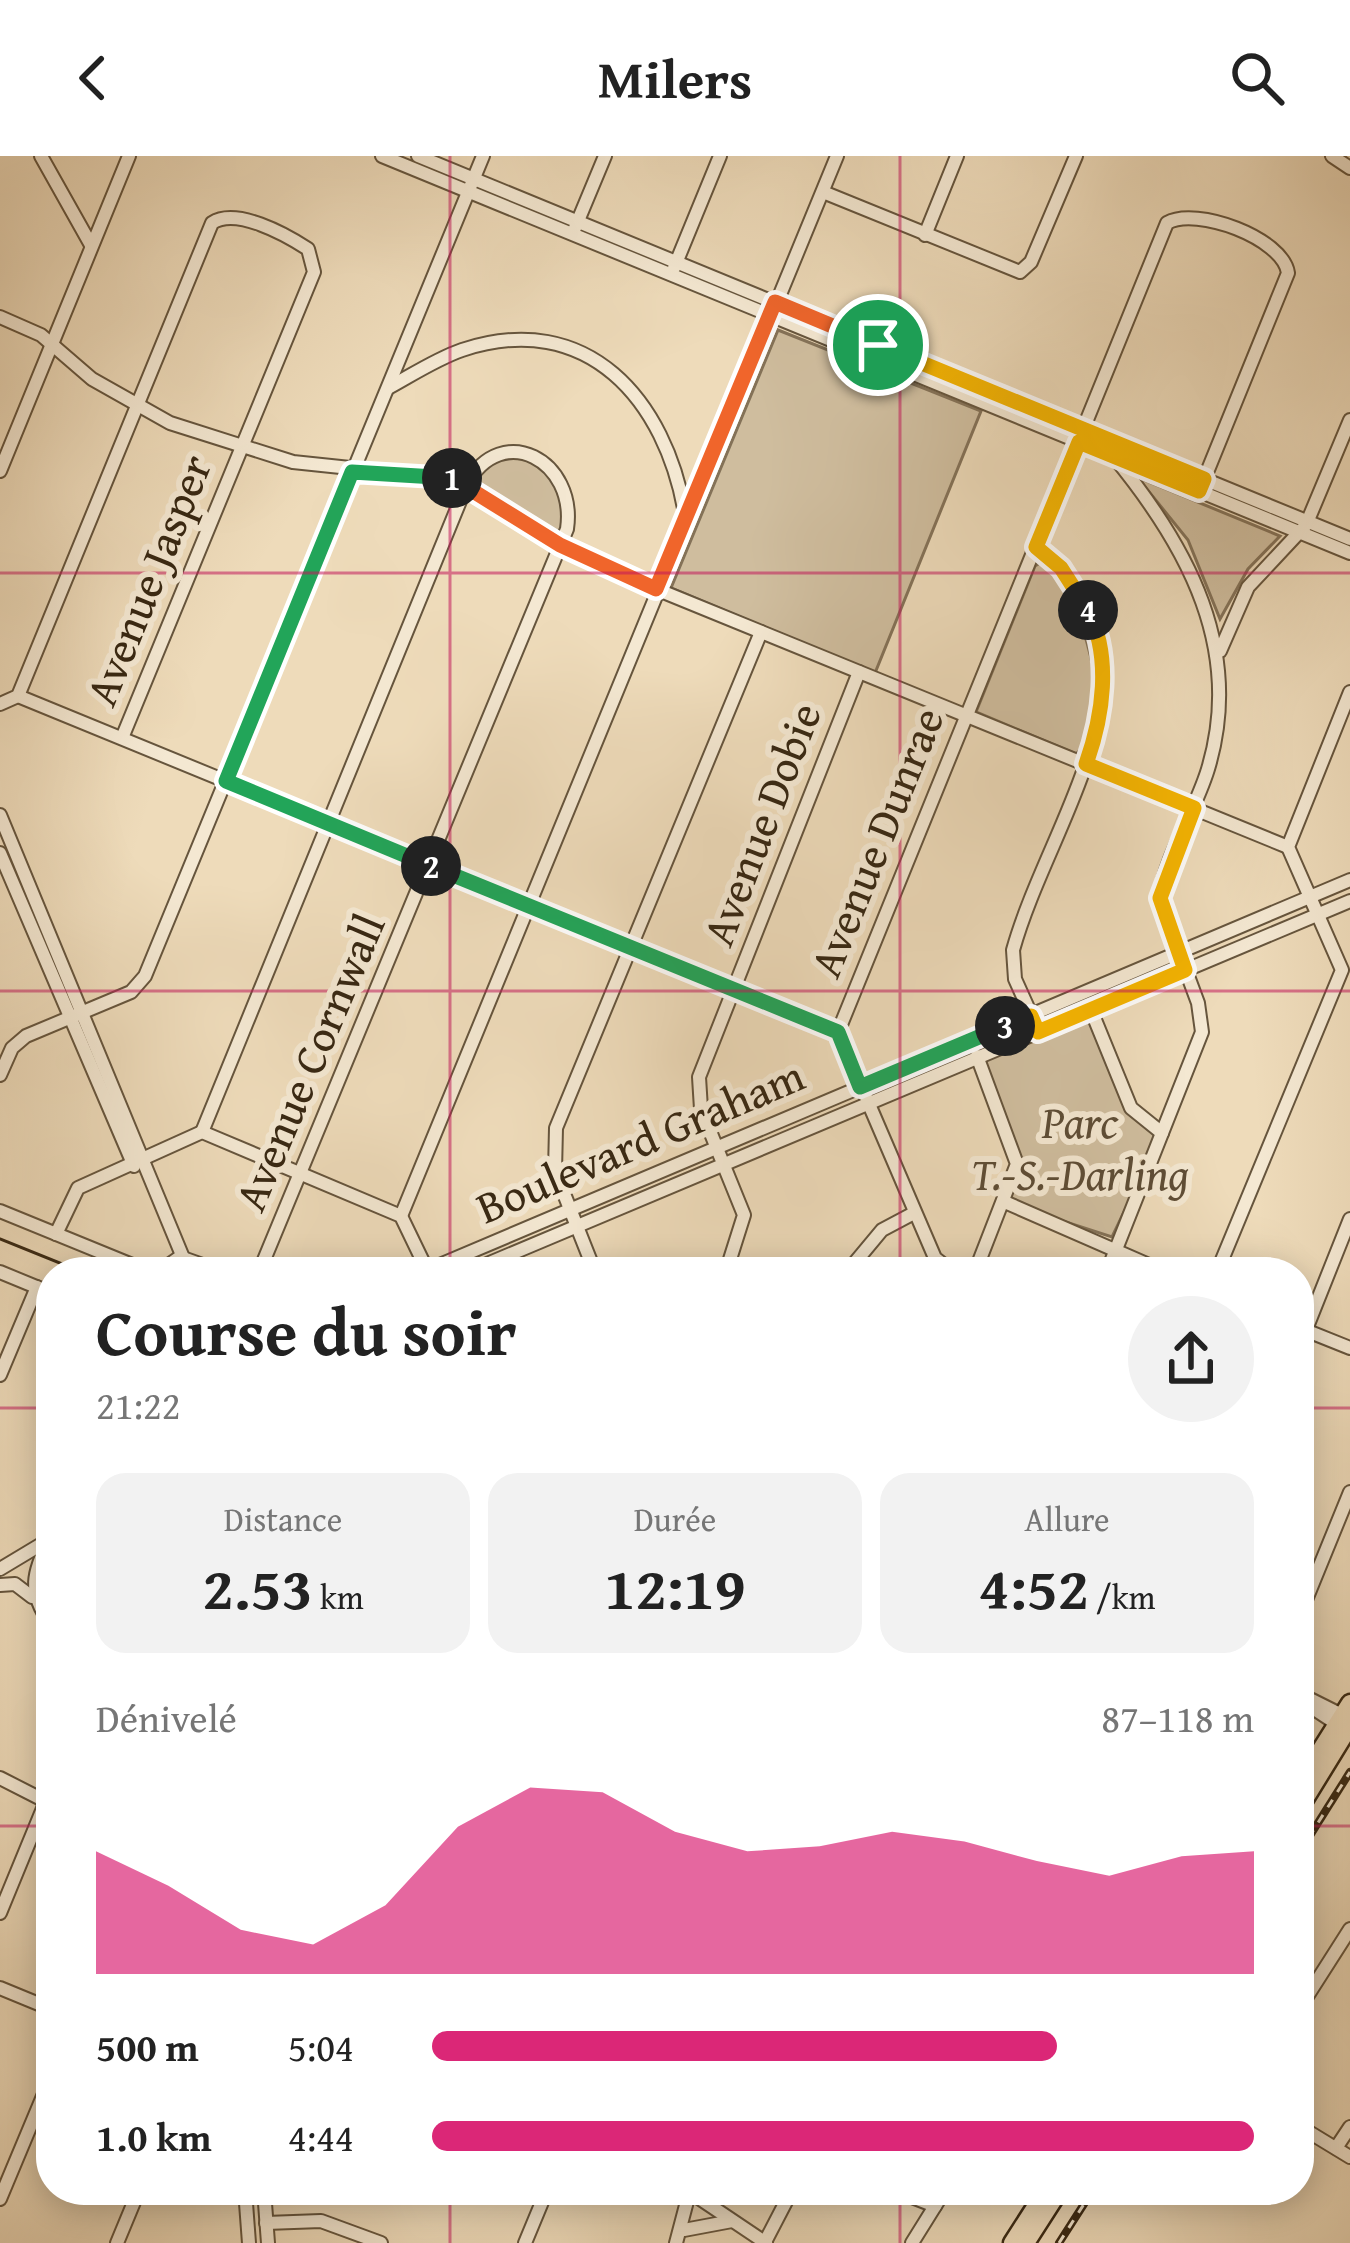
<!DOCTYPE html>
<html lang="fr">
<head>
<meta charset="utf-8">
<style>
	body { margin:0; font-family:"Gentium Book Plus",serif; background:#f2f2f2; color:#222; height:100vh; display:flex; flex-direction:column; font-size:45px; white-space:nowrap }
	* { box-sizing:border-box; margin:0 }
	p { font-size:39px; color:#767676 }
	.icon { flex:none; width:66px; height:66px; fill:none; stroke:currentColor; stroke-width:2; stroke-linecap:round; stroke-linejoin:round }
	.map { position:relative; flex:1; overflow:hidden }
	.details { position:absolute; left:36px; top:1101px; width:1278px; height:948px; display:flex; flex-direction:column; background:#fff; border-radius:48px; box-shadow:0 6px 30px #0003 }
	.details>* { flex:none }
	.pin { position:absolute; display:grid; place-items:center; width:102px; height:102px; color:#fff; margin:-51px; border:6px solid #fff; border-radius:50%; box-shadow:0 3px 12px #0007 }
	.km { position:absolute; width:60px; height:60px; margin:-30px; border-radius:50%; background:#222; color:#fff; font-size:33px; line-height:60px; text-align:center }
	.round { display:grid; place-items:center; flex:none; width:126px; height:126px; border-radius:63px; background:#f2f2f2 }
	.overview { display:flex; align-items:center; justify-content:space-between; height:204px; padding:0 60px }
	h1 { font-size:66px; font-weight:600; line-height:90px }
	.figures { display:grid; grid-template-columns:repeat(3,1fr); gap:18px; height:204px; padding:12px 60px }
	.figures div { display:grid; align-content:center; border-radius:30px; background:#f2f2f2; text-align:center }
	.figures b { font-size:60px; font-weight:600 }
	.figures small { font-size:33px; font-weight:400 }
	.figures p { font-size:33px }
	.chart { height:336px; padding:24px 60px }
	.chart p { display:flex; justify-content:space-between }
	.chart svg { width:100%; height:216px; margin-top:12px; fill:#db2777; opacity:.7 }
	ul { padding:0 60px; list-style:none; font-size:39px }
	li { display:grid; grid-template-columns:192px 144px 1fr; align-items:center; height:90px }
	li i { height:30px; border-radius:15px; background:#db2777 }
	header { display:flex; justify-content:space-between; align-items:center; height:156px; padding:0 60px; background:#fff; font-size:54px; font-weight:600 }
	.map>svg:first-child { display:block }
	.green { fill:#cfbd9e; stroke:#847258; stroke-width:3 }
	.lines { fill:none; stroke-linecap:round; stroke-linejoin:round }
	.minor-casing { stroke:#66553d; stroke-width:16 }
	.major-casing { stroke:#382813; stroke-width:21 }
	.minor { stroke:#f4e8d2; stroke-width:12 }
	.major { stroke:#eedbba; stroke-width:16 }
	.tram { stroke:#382813; stroke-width:3 }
	.rail-casing { stroke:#382813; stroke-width:8 }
	.rail { stroke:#f4e8d2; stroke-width:3; stroke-dasharray:9; stroke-linecap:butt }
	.split-1-casing { stroke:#fff; stroke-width:24 }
	.split-2-casing { stroke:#fff; stroke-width:24 }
	.split-3-casing { stroke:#fff; stroke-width:24 }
	.split-4-casing { stroke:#fff; stroke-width:24 }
	.split-5-casing { stroke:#fff; stroke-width:24 }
	.split-1 { stroke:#f0652b; stroke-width:15 }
	.split-2 { stroke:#22a559; stroke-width:15 }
	.split-3 { stroke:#22a559; stroke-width:15 }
	.split-4 { stroke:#f5b400; stroke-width:15 }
	.split-5 { stroke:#f5b400; stroke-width:15 }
	.grid { fill:none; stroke:#c2185b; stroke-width:3; stroke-opacity:0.55 }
	.labels { text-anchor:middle; stroke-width:12; stroke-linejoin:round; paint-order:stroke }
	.street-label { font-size:45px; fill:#382813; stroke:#f4e8d2 }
	.park-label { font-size:45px; font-style:italic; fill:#5e4d36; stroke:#f4e8d2 }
</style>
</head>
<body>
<header><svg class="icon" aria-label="back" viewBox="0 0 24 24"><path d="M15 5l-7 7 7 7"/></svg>Milers<svg class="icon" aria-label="search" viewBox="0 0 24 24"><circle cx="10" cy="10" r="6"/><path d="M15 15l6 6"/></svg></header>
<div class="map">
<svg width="1350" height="2087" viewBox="0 0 1350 2087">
	<rect width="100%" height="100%" fill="#eedbba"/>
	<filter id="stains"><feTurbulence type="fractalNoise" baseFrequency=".00167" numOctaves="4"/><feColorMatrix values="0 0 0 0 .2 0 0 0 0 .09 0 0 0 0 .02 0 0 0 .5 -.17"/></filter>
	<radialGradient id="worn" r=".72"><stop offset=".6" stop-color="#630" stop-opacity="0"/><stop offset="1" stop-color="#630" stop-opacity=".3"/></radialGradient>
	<!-- green -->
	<g class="green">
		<polygon points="778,174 981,255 875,517 671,432"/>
		<polygon points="532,300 569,340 560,389 467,328 486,304"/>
		<polygon points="1137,321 1280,380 1248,413 1220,463 1188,384"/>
		<path d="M1042,406C1082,439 1120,560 1076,598L976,556L1035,410Z"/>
		<polygon points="1091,854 1131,952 1162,977 1112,1081 1007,1047 1016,1019 977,900"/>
	</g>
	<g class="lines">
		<defs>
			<g id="minor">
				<polyline points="41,0 91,89"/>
				<polyline points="382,0 1350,397"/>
				<polyline points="418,0 1350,383"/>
				<polyline points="1332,0 1350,12"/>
				<polyline points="823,36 1020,116 1031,106 1076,0"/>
				<polyline points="575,72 605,0"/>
				<polyline points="925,79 957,0"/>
				<polyline points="674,112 720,0"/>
				<polyline points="0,161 41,179 92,223 170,267 293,306 455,323 560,389 656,433 1288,691"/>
				<path d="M388,232C412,219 436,203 462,194C588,152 666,245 685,358"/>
				<polyline points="0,315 129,0"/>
				<polyline points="1220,495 1248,431 1306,369 1350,264"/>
				<polyline points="18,540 838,876"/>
				<path d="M0,548L18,540L212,67C236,51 285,78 308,93L314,116L122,582"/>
				<polyline points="0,659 189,1116"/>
				<polyline points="0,697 134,1010"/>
				<polyline points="1091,854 1131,952 1162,977"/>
				<path d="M1033,863L1015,823L1013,794C1051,658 1178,512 1037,391"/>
				<polyline points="0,919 12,892 26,880 131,836 145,820 483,0"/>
				<path d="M202,976L467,328C502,264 577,305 567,373L259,1116"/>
				<polyline points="1007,1047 1165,1116"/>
				<polyline points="0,1055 142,1113 160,1115 180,1101"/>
				<polyline points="401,1060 837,0"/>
				<polyline points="56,1078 78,1032 202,976 401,1060 428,1116"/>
				<polyline points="180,1101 222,1116"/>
				<polyline points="0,1116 51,1137"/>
				<polyline points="423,1116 1350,724"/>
				<polyline points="468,1116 1350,745"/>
				<polyline points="595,1116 555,1015 556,972 761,476"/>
				<polyline points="726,1116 744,1059 701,953 699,921 859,516"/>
				<polyline points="847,1116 882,1074 914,1057"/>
				<path d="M953,1116L935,1102L838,876L1167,67C1196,50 1283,82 1288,117L1199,336"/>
				<polyline points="975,1116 1017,1008 977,900"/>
				<path d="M1107,1116L1202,876L1198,847L1159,742C1166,698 1195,656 1208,613C1244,494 1188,391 1114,301"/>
				<polyline points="1217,1116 1342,814 1288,691 1350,536"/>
				<polyline points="1300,1172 1350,1192"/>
				<polyline points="1299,1191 1350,1063"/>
				<polyline points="0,1219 37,1131"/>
				<path d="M50,1383C33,1415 27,1437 51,1468"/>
				<polyline points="0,1413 45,1386"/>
				<polyline points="0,1429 15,1428 32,1441"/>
				<polyline points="1299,1461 1350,1336"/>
				<polyline points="1306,1541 1346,1561"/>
				<polyline points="1299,1543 1343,1572"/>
				<polyline points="0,1622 51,1648"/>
				<polyline points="0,1757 51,1633"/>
				<polyline points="0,1832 51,1853"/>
				<polyline points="1299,1853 1350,1773"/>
				<polyline points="1299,1970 1350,2001"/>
				<polyline points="1336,1992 1350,1971"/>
				<polyline points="245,2034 249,2087"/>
				<polyline points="264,2034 268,2087"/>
				<polyline points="894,2034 935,2050"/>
				<polyline points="690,2036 766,2087"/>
				<polyline points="0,2043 51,1921"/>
				<polyline points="266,2067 321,2065 381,2087"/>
				<polyline points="684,2074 732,2065"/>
				<polyline points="765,2086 792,2034"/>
				<polyline points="117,2087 139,2034"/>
				<polyline points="525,2087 547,2034"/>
				<polyline points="676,2087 690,2034"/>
				<polyline points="912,2087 945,2034"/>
			</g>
			<g id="major">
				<polyline points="1299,1628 1350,1547"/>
				<polyline points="1299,1653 1350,1570"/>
				<polyline points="1012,2087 1046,2034"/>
				<polyline points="1026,2087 1060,2034"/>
			</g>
		</defs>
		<!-- minor casing -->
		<use href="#minor" class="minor-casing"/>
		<!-- major casing -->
		<use href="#major" class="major-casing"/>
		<!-- minor -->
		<use href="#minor" class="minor"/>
		<!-- major -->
		<use href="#major" class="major"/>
		<!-- tram -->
		<polyline class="tram" points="0,1083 82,1116"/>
		<defs>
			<g id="rail">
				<polyline points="1299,1697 1350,1616"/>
				<polyline points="1059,2087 1093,2034"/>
			</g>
		</defs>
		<!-- rail casing -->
		<use href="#rail" class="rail-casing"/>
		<!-- rail -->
		<use href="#rail" class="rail"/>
	</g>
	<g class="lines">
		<defs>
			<polyline id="split-1" points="452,322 560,389 656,433 775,146 878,189"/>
			<polyline id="split-2" points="431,710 226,625 352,316 452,322"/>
			<polyline id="split-3" points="431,710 838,876 860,931 1005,870"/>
			<path id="split-4" d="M1005,870L1031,860L1038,876L1185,814L1160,742L1194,652L1086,608C1103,560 1112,502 1088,454"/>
			<polyline id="split-5" points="878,189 1204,323 1199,335 1079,286 1036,391 1061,412 1088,454"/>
		</defs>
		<!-- split-1 casing -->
		<use href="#split-1" class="split-1-casing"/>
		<!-- split-2 casing -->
		<use href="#split-2" class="split-2-casing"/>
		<!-- split-3 casing -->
		<use href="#split-3" class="split-3-casing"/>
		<!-- split-4 casing -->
		<use href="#split-4" class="split-4-casing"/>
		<!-- split-5 casing -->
		<use href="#split-5" class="split-5-casing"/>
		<!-- split-1 -->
		<use href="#split-1" class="split-1"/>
		<!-- split-2 -->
		<use href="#split-2" class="split-2"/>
		<!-- split-3 -->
		<use href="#split-3" class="split-3"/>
		<!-- split-4 -->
		<use href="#split-4" class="split-4"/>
		<!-- split-5 -->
		<use href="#split-5" class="split-5"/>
	</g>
	<!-- grid -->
	<path class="grid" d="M450,0V1116M900,0V1116M0,417H1350M0,835H1350M0,1252H51M1299,1252H1350M0,1670H51M1299,1670H1350M450,2034V2087M900,2034V2087"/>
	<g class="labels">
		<!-- street labels -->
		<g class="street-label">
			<text transform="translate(148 424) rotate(-68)" y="16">Avenue Jasper</text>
			<text transform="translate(761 668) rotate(-69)" y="16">Avenue Dobie</text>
			<text transform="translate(876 686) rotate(-68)" y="16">Avenue Dunrae</text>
			<text transform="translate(309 906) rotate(-67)" y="16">Avenue Cornwall</text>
			<text transform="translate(640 985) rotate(-23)" y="16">Boulevard Graham</text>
		</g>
		<!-- park labels -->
		<g class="park-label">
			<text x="1080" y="982">Parc<tspan x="1080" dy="52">T.-S.-Darling</tspan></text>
		</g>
	</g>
	<rect width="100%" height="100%" filter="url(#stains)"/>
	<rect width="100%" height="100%" fill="url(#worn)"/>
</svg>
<div class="pin" style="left:878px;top:189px;background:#1e9e55"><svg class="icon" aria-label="arrive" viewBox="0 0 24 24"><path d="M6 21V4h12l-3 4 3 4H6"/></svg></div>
<b class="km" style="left:452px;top:322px">1</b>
<b class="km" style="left:431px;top:710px">2</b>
<b class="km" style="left:1005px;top:870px">3</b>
<b class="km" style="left:1088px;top:454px">4</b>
<section class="details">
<div class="overview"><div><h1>Course du soir</h1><p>21:22</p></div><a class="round"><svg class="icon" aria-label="share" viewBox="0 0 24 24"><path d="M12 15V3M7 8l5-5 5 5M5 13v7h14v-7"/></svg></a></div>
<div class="figures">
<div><p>Distance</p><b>2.53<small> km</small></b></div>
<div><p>Durée</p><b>12:19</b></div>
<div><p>Allure</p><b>4:52<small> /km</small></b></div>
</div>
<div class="chart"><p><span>Dénivelé</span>87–118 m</p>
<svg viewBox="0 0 160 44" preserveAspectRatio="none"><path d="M0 44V19L10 26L20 35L30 38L40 30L50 14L60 6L70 7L80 15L90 19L100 18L110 15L120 17L130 21L140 24L150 20L160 19V44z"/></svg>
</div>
<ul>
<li><b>500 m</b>5:04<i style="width:76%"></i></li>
<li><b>1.0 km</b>4:44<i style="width:100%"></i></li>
</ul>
</section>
</div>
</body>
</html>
